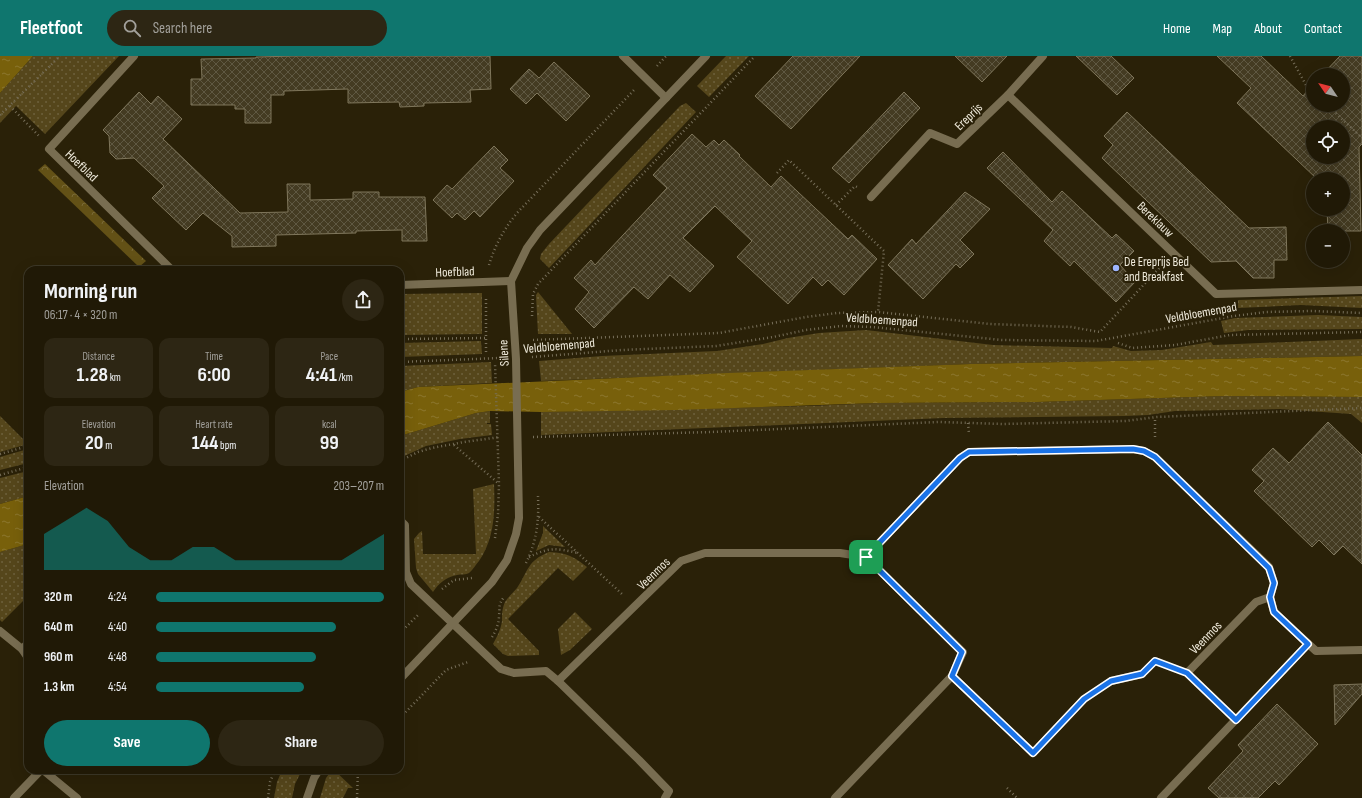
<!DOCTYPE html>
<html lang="en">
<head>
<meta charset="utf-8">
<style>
	body { margin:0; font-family:"Sofia Sans Condensed",sans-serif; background:#2d2614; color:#f1f3f6; height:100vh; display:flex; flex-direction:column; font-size:15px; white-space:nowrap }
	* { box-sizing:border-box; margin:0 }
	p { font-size:13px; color:#a2a09b }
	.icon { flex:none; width:22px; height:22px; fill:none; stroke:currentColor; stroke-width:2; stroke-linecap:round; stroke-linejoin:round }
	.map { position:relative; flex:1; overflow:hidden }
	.panel { position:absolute; left:24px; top:210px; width:380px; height:508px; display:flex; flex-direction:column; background:#201906; border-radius:12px; box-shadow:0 4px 16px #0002,0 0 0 1px #3d3828 }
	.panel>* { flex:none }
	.needle { width:26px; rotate:305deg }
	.tools { position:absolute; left:1306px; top:12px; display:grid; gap:8px }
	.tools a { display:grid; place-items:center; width:44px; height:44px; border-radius:50%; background:#201906; box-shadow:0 4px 16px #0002,0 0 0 1px #3d3828; font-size:20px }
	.pin { position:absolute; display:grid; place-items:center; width:34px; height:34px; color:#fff; margin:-17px; border-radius:8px; box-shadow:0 2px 6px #0006 }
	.round { display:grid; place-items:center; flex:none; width:42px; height:42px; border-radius:21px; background:#2d2614 }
	.summary { display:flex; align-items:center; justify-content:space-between; height:68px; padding:0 20px }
	h1 { font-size:22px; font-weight:700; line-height:30px }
	.figures { display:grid; grid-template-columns:repeat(3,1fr); gap:6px; height:68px; padding:4px 20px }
	.figures div { display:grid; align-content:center; border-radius:10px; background:#2d2614; text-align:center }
	.figures b { font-size:20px; font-weight:700 }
	.figures small { font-size:11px; font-weight:400 }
	.figures p { font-size:11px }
	.chart { height:112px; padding:8px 20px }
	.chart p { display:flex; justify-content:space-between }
	.chart svg { width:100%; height:72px; margin-top:4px; fill:#0f766e; opacity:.7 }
	.action { display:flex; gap:8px; margin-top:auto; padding:8px 20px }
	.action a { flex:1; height:46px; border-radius:24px; background:#0f766e; color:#fff; font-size:16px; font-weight:700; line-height:46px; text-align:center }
	.action a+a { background:#2d2614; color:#f1f3f6 }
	ul { padding:0 20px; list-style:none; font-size:13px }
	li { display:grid; grid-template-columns:64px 48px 1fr; align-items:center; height:30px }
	li i { height:10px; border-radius:5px; background:#0f766e }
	header { display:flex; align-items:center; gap:24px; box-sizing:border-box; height:56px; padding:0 20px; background:#0f766e; color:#fff }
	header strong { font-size:19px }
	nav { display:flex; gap:22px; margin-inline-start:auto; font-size:14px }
	.search { width:280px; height:36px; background:#2d2614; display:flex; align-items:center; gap:10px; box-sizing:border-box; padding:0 14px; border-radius:22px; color:#a2a09b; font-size:15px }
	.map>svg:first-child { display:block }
	.grass { fill:url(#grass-dots) }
	.forest { fill:url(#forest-crowns) }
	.water { fill:url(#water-ripples) }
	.building { fill:url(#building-cross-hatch); stroke:#7f765b; fill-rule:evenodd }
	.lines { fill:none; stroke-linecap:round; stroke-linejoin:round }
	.path { stroke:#776f5a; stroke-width:2.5; stroke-dasharray:1 3; stroke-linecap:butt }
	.minor { stroke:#786d51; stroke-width:8 }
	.tertiary { stroke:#786d51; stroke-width:8 }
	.route-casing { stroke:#fff; stroke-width:8 }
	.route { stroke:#1a73e8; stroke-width:5 }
	.poi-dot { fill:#9db4fd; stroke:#2a2108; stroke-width:1.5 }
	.labels { text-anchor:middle; stroke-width:4; stroke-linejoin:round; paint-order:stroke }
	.street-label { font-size:13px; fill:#efeadb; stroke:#2a2108 }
	.poi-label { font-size:13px; fill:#efeadb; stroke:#2a2108; text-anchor:start }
</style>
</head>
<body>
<header>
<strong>Fleetfoot</strong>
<div class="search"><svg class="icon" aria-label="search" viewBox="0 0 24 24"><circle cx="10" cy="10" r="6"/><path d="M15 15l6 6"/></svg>Search here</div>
<nav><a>Home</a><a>Map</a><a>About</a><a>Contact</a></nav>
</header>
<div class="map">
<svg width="1362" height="742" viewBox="0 0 1362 742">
	<defs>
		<pattern id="grass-dots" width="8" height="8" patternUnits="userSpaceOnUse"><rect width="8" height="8" fill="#55461b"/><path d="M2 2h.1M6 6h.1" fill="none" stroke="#6e613c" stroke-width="1.8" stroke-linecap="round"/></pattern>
		<pattern id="forest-crowns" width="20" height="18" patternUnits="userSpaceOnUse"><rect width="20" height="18" fill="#635116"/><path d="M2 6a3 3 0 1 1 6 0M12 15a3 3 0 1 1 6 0" fill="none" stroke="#7a6a37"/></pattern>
		<pattern id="water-ripples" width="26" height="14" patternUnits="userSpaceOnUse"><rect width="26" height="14" fill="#78600b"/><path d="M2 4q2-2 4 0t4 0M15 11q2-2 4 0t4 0" fill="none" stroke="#8c772e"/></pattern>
		<pattern id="building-cross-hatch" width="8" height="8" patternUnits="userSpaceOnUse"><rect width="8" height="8" fill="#443b22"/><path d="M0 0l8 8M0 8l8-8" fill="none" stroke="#5f5842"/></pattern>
	</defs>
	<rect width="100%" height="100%" fill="#2a2108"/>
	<!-- grass -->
	<g class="grass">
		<polygon points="33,0 119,0 45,78 16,50 0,67 0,37"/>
		<polygon points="726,0 749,0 709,41 697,30"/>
		<polygon points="686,47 696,56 549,212 540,203 541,198 549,188 680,50"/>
		<polygon points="538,236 572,278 538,278 536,239"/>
		<polygon points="482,237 482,278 400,279 400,238"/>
		<polygon points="1362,240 1362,252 1301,249 1238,252 1238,244"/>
		<polygon points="1318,259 1362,261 1362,273 1248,274 1224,277 1221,265 1235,262"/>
		<polygon points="866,274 993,289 1112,292 1113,290 1131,295 1162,294 1211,286 1213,289 1362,283 1362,300 971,308 541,325 539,305 602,300 717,295 763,288 788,282 819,277"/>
		<polygon points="481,285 482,298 400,301 400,287"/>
		<polygon points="491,306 492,327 418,331 400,336 400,310"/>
		<polygon points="1223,340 1362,341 1362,367 1351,358 1280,353 1175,355 1148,359 1125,360 943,362 541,379 541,356 810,350 877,347 1037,346"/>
		<polygon points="490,355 490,367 487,367 487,368 491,368 492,379 460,383 426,390 400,402 400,380 476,357"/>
		<polygon points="0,360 28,388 0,396"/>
		<polygon points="28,393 28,407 0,414 0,401"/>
		<polygon points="28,415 28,440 0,448 0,422"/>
		<path d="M494,428C495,454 495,482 479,505C476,508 473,514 469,517C466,519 461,518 457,519C446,521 439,527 433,536L418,518L416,512L414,483L419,477L422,475L423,498H476L473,433Z"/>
		<polygon points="543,470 565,491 549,489 536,495 543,477"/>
		<polygon points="28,488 28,540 2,566 0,564 0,496"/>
		<path d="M549,496C567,497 573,500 587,511L573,525L558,512L508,563L539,595V599L508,600L503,598L493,588C497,581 501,573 502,565C502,558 502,553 505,546C508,541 513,537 517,532C529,514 527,505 549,496Z"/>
		<polygon points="575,556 592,573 570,594 561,599 558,573"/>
		<polygon points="282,714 302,714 295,728 292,742 274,742 277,726"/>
		<polygon points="332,714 334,714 353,732 348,732 343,742 320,742 326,722"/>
	</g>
	<!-- forest -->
	<polygon class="forest" points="45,108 146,205 139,211 38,114"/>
	<!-- water -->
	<g class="water">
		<polygon points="0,0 33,0 0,37"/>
		<polygon points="1362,300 1362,341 1223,340 1037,346 877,347 676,354 541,356 490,355 476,357 400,380 400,336 418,331 728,317 971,308"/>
		<polygon points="28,440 28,488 0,496 0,448"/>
	</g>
	<!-- building -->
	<g class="building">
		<polygon points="296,0 490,0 491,33 470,34 471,46 424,47 424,50 400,51 399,46 348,47 348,33 284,35 284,39 271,39 271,67 245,67 245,53 235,53 235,49 191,49 191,23 202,23 201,3 256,2 256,1"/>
		<polygon points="793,0 860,0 791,73 755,40"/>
		<polygon points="955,0 1007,0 982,26"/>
		<polygon points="1076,0 1111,0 1134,22 1117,39"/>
		<path d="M1217,0H1261L1303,40L1313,28V49H1343V19H1322L1340,0H1362V88L1359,91L1361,175H1328L1327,153H1343V123H1317L1237,47L1251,32ZM1313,71H1343V101H1313Z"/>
		<polygon points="554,6 590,40 566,65 537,37 526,48 510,33 529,13 539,22"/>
		<polygon points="139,36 151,48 158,40 182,63 163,83 240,157 288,156 287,128 310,128 310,144 353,143 353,136 379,136 379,141 425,141 427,185 402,185 402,174 356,175 356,177 276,179 276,190 232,191 232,180 203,157 186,174 152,142 164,130 134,102 116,103 110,97 109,80 103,74"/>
		<polygon points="904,36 920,52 849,127 832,112"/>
		<polygon points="1127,56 1249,172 1286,171 1287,204 1274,204 1274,222 1253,222 1236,205 1211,206 1102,102 1113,89 1104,80"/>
		<polygon points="692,78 706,91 714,84 719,89 724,84 740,99 739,100 771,131 781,120 848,183 852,179 877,203 844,239 828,224 822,230 813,221 788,248 737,201 752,185 715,150 683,182 714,210 690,236 670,219 648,243 634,231 594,272 575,253 589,236 574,222 591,204 595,209 667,132 653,119"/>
		<polygon points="494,90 508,104 500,112 514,125 480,161 474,155 465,164 457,157 452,162 433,144 447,129 452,133"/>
		<polygon points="1003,96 1052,146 1062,135 1112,182 1116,178 1134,195 1120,209 1135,226 1116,246 1074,205 1070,210 1044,185 1053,174 987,112"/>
		<polygon points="965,136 990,153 960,184 974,198 960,212 956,208 923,243 888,209 912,183 916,188"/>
		<polygon points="1328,366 1362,399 1362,508 1343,490 1334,499 1319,484 1312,491 1254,435 1264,425 1252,414 1273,392 1289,407"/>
		<polygon points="1362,628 1362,638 1335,669 1334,629"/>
		<polygon points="1277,648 1318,688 1279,729 1275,725 1258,742 1219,742 1208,732 1243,695 1238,689"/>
	</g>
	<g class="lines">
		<!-- path -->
		<g class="path">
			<polyline points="1290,0 1306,29 1313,36"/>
			<polyline points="657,10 666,0"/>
			<polyline points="1327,49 1362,82"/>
			<polyline points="10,50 39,80"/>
			<polyline points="0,59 60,0"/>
			<polyline points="777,117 789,104 884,195 878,256"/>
			<polyline points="836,149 855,130 857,131"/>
			<path d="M489,209C495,189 504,173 517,157L634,34"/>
			<polyline points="486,243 486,296"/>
			<polyline points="532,260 533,238 538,228 755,0"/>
			<polyline points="400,283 486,282"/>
			<polyline points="533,284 719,277 806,261 837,257 878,256 990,268 1071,271 1100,276 1162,209"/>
			<polyline points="1118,287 1132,292 1175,289 1230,279 1362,276"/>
			<polyline points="532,301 622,294 716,290 773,281 806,274 841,270 872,271 1002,284 1096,285 1234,260 1266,256 1312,255 1362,257"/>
			<polyline points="400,306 499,302"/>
			<polyline points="968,367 969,378"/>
			<polyline points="533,381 711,376 938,366 1003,368 1125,365 1157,361 1362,352"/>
			<polyline points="1155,381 1155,361"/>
			<polyline points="454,389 498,427"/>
			<polyline points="0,398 28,390"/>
			<polyline points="400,405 418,396 432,392 464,386 500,381"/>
			<polyline points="0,419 28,411"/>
			<polyline points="539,461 623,539"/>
			<polyline points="495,482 498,458 499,428 495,307"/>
			<path d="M529,501C550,491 555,492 578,497"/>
			<path d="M526,507C537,485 539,464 538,440"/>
			<polyline points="442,533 454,524 472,522"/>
			<polyline points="400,577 418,559"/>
			<path d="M492,581C496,575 499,567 499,560C500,551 498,549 504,541"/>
			<polyline points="1154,606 1155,605 1172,611"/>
			<polyline points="1199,628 1224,653"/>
			<polyline points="400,662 446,614 468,606"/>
			<polyline points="1007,732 1017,742"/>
			<polyline points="268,742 270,726 275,714"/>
			<polyline points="357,742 358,714"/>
		</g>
		<!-- minor -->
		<g class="minor">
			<polyline points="134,0 49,93 172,214"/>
			<polyline points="623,0 666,42"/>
			<polyline points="1008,39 1216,238 1362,234"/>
			<polyline points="871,141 930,77 957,88 1008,39 1043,0"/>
			<polyline points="400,229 511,225"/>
			<polyline points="400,464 405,469 406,516 411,528 501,613 514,617 546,615 558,625 639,704 669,735 665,742"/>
			<polyline points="866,501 960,402 969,396 1133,393 1144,395 1155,401 1269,511 1274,527 1270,541 1274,556 1316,595 1362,594"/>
			<polyline points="0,575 22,593 28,602"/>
			<polyline points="22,593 28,587"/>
			<polyline points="1187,617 1256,546 1270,541"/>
			<polyline points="952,620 1033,697 1084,643 1111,625 1142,618"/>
			<polyline points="558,625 681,505 705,497 840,497 866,501 963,596 952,620 835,742"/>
			<polyline points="43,714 77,742"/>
			<polyline points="14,742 41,714"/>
			<polyline points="1161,742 1308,588"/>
		</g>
		<!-- tertiary -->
		<g class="tertiary">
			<polyline points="400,623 492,526 507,504 516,478 519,462 516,303 511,225 527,192 540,174 706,0"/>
			<polyline points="307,742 314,722 319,714"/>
		</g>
	</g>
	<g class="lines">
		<defs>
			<polygon id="route" points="1133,393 1144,395 1155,401 1269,512 1274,527 1270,541 1274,556 1308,588 1236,664 1187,617 1155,605 1142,618 1111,625 1084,643 1033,697 952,620 962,596 866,501 960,402 969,396"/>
		</defs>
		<!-- route casing -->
		<use href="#route" class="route-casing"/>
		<!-- route -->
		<use href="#route" class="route"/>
	</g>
	<!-- markers -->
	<circle class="poi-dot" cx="1116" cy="212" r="4"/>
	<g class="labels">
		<!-- street labels -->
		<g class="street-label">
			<text transform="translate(968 60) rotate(-44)" y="5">Ereprijs</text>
			<text transform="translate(82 109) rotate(44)" y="5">Hoefblad</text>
			<text transform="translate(1156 163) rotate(44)" y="5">Bereklauw</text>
			<text transform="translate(455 215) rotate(-2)" y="5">Hoefblad</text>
			<text transform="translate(1201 256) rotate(-10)" y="5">Veldbloemenpad</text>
			<text transform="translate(882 263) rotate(4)" y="5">Veldbloemenpad</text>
			<text transform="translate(559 289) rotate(-5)" y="5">Veldbloemenpad</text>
			<text transform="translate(503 297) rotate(-93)" y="5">Silene</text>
			<text transform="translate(653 517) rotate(-44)" y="5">Veenmos</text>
			<text transform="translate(1205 581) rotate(-46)" y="5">Veenmos</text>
		</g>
		<!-- poi labels -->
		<g class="poi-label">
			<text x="1124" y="210">De Ereprijs Bed<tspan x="1124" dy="15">and Breakfast</tspan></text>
		</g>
	</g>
</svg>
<div class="tools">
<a><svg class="needle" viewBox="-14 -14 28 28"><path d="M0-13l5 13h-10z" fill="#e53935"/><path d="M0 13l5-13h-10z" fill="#a2a09b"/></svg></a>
<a><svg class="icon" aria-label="locate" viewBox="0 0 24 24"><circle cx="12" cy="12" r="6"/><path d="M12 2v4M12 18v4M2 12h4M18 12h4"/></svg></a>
<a>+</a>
<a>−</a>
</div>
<div class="pin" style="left:866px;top:501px;background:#1e9e55"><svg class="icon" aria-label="arrive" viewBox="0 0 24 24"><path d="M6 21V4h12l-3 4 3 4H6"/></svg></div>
<section class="panel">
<div class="summary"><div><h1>Morning run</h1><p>06:17 · 4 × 320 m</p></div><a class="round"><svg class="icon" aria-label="share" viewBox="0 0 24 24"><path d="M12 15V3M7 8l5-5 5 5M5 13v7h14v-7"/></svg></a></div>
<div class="figures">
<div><p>Distance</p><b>1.28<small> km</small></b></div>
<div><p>Time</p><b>6:00</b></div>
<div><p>Pace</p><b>4:41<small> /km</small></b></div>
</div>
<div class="figures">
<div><p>Elevation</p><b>20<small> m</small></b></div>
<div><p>Heart rate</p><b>144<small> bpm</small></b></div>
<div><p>kcal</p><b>99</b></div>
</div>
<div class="chart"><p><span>Elevation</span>203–207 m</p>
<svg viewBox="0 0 160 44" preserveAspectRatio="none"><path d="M0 44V22L10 14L20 6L30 14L40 30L50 38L60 38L70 30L80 30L90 38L100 38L110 38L120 38L130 38L140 38L150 30L160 22V44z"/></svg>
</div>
<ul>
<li><b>320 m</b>4:24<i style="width:100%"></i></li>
<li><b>640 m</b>4:40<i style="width:79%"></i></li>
<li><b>960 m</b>4:48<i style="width:70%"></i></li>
<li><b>1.3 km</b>4:54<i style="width:65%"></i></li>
</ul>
<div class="action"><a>Save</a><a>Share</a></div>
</section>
</div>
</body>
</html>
